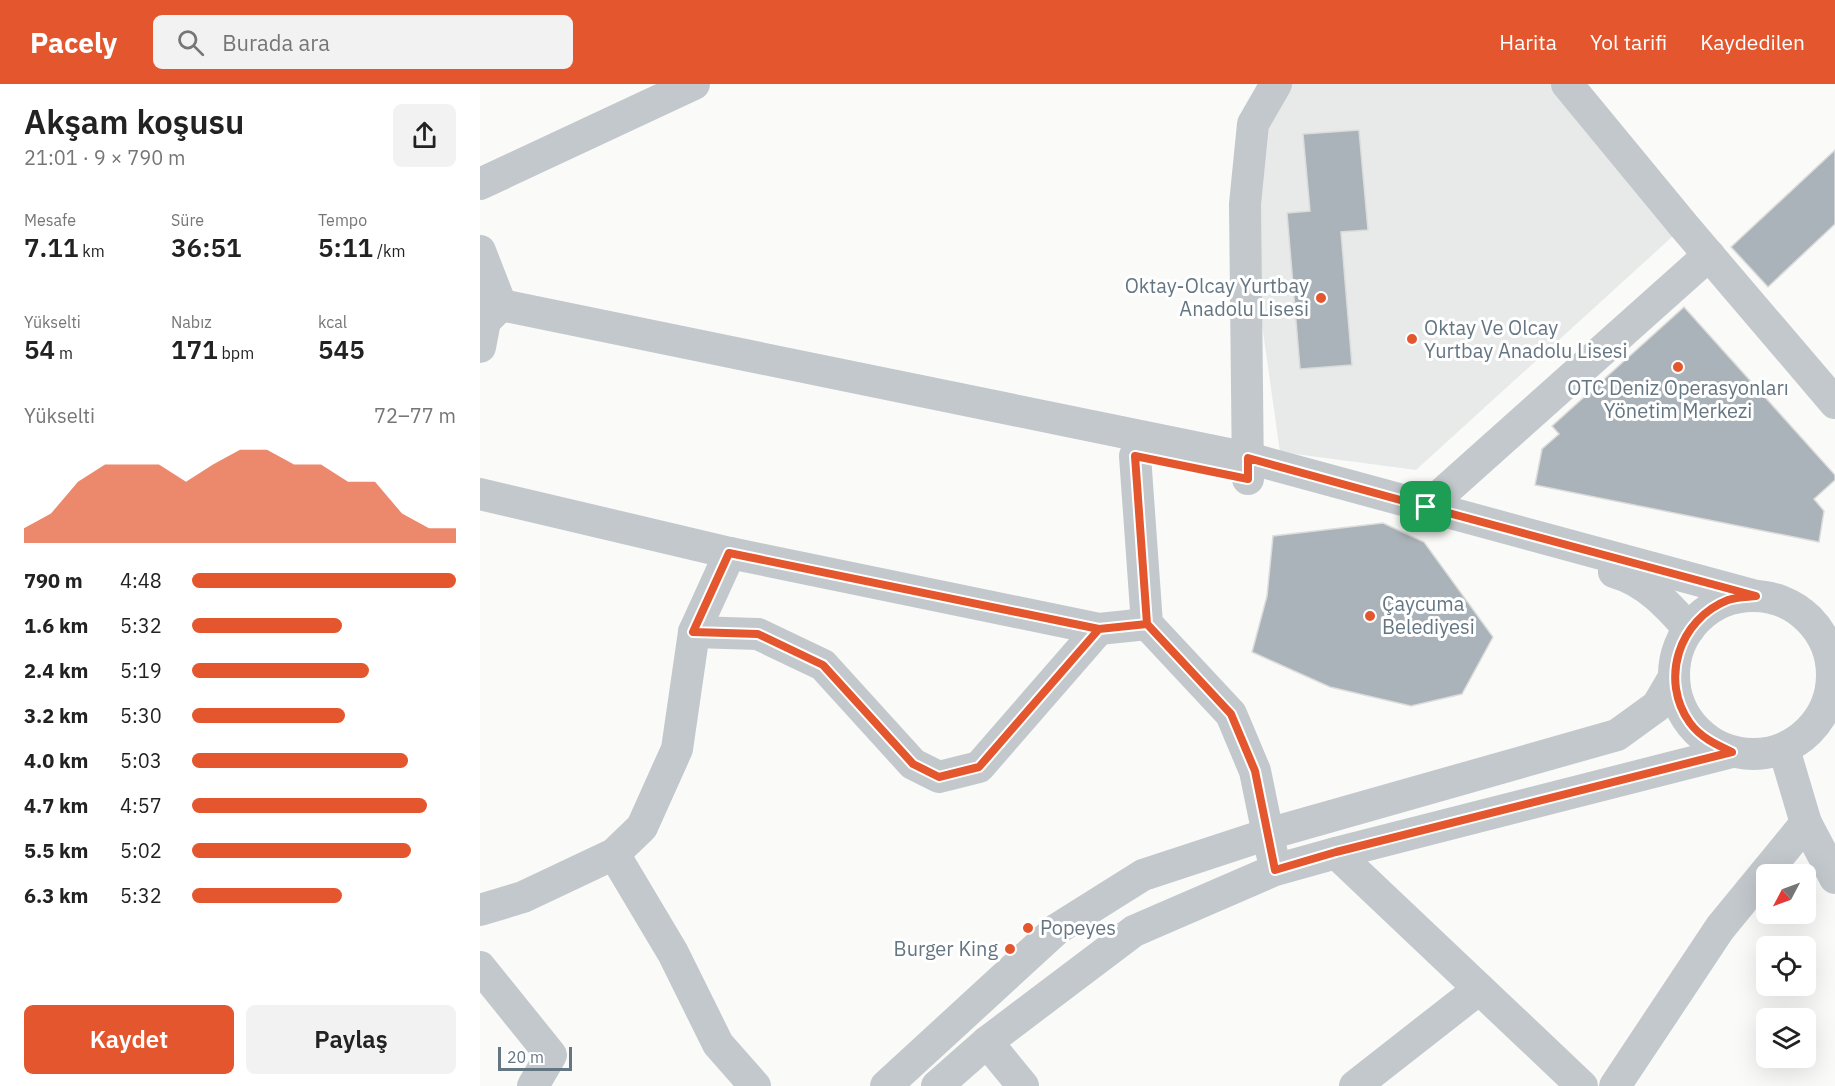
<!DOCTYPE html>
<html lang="tr">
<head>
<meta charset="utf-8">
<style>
	body { margin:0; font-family:"IBM Plex Sans",sans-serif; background:#f2f2f2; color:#222; height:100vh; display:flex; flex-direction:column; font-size:22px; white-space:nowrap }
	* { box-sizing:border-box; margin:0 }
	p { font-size:20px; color:#767676 }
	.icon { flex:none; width:33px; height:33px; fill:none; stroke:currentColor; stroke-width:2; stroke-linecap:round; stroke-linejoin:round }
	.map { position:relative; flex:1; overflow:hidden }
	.side { display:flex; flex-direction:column; background:#fff; width:480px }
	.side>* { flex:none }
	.needle { width:39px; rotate:229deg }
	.fabs { position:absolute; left:1276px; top:780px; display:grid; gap:12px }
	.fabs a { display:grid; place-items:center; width:60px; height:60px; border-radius:9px; background:#fff; box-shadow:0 6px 24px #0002; font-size:30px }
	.scale { position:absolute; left:18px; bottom:15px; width:74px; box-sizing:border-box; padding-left:6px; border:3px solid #657683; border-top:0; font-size:16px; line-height:21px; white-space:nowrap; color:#657683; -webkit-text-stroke:4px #fff; paint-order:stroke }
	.pin { position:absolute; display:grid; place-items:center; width:51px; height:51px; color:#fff; margin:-26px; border-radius:12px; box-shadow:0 3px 9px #0006 }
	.round { display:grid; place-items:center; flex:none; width:63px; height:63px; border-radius:9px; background:#f2f2f2 }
	.headline { display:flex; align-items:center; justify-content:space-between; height:102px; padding:0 24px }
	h1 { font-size:33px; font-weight:600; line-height:45px }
	.figures { display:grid; grid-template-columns:repeat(3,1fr); gap:9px; height:102px; padding:6px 24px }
	.figures div { display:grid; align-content:center }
	.figures b { font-size:26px; font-weight:600 }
	.figures small { font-size:16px; font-weight:400 }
	.figures p { font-size:16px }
	.chart { height:168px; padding:12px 24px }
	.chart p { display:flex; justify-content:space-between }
	.chart svg { width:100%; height:108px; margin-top:6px; fill:#e4572e; opacity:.7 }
	.button { display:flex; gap:12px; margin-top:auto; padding:12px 24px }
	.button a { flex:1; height:69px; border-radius:9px; background:#e4572e; color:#fff; font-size:24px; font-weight:600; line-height:69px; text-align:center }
	.button a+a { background:#f2f2f2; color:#222 }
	ul { padding:0 24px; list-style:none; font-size:20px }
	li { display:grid; grid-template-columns:96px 72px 1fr; align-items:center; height:45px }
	li i { height:15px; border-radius:8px; background:#e4572e }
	header { display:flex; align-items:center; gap:36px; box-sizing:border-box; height:84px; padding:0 30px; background:#e4572e; color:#fff }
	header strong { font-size:28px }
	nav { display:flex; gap:33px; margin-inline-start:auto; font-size:21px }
	.search { width:420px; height:54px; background:#f2f2f2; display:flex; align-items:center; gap:15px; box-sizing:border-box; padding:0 21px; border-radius:9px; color:#767676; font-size:22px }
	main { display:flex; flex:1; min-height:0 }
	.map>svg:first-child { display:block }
	.built { fill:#e8e9e9 }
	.building { fill:#aab3b9; stroke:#dcdcda; stroke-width:1.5 }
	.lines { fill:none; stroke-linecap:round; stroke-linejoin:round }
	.minor { stroke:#c3c8cc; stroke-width:32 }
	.route-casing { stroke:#fff; stroke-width:12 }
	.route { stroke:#e4572e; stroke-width:8 }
	.poi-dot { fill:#e4572e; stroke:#fff; stroke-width:2 }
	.labels { text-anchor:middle; stroke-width:6; stroke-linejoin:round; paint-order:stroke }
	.poi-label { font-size:20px; fill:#657683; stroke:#fff; text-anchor:start }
</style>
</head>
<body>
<header>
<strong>Pacely</strong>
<div class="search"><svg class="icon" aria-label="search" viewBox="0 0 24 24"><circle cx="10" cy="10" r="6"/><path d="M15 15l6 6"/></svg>Burada ara</div>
<nav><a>Harita</a><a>Yol tarifi</a><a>Kaydedilen</a></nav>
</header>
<main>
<section class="side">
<div class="headline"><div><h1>Akşam koşusu</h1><p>21:01 · 9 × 790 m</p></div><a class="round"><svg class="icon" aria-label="share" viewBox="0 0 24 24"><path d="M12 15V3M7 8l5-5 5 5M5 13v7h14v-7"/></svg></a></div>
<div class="figures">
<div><p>Mesafe</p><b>7.11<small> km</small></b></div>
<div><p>Süre</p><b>36:51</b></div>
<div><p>Tempo</p><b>5:11<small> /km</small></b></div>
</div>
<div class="figures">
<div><p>Yükselti</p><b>54<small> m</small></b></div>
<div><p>Nabız</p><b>171<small> bpm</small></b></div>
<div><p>kcal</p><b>545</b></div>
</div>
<div class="chart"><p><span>Yükselti</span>72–77 m</p>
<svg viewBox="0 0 160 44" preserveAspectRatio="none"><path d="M0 44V38L10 32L20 19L30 12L40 12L50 12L60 19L70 12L80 6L90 6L100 12L110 12L120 19L130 19L140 32L150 38L160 38V44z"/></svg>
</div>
<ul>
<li><b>790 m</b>4:48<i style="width:100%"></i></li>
<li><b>1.6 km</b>5:32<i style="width:57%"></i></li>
<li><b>2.4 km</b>5:19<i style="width:67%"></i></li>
<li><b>3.2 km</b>5:30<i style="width:58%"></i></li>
<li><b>4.0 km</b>5:03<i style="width:82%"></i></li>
<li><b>4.7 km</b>4:57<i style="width:89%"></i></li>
<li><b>5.5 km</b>5:02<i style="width:83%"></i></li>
<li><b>6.3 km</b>5:32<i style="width:57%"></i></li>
</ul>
<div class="button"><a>Kaydet</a><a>Paylaş</a></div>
</section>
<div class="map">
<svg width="1355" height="1002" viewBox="0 0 1355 1002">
	<rect width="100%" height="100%" fill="#fafaf8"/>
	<!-- built -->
	<polygon class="built" points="796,0 1087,0 1204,142 936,386 800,368 765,120"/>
	<!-- building -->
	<g class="building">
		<polygon points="879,46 888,146 861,148 872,281 820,285 807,129 830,127 823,50"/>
		<polygon points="1355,66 1355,140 1288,203 1251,163"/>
		<polygon points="1204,223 1355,391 1355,396 1334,415 1344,427 1339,458 1055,401 1062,365 1079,350 1072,342"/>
		<polygon points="903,439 944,458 1013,553 982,610 931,622 850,603 772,568 787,512 793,452"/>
	</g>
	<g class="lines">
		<!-- minor -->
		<g class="minor">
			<polyline points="1087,0 1204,142 1355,319"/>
			<polyline points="0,100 214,0"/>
			<polyline points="0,167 21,221 5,237 0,263"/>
			<polyline points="0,219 21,221 768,374 1276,512"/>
			<polyline points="655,372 667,540 751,630 775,687 792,770"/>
			<polyline points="768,395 765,120 773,40 796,0"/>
			<polyline points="0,410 250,469 619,545 667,540"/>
			<polyline points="947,423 1229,171"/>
			<path d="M1134,488C1166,497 1188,521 1209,545"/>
			<circle cx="1273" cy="591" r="79"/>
			<polyline points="214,548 278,550 343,581 433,680 459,693 499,683 619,545"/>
			<polyline points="1304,665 1326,739 1355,794"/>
			<polyline points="856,769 1102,1002"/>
			<polyline points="134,770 193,869 238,960 275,1002"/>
			<polyline points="0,826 43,813 134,770 162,743 197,665 214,548 250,469"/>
			<polyline points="0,883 71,971 53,1002"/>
			<polyline points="507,958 543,1002"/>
			<polyline points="406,1002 577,845 663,791 788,750 1137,651 1177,622 1194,593"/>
			<polyline points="457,1002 507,958 654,847 795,786 856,769 1252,668"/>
			<polyline points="875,1002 999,905"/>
			<polyline points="1135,1002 1240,844 1326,739"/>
		</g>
	</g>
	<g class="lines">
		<defs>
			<path id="route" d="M946,423L768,374V395L655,372L667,540L619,545L249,469L213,548L278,550L343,581L433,680L459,693L499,683L619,545L667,540L751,630L775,687L795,786L856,768L1252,668C1237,661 1221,654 1210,639C1179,596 1199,535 1248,516C1256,513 1267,513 1276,512L946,423"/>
		</defs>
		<!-- route casing -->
		<use href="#route" class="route-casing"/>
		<!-- route -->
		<use href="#route" class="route"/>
	</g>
	<!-- markers -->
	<g class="poi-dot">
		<circle cx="841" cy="214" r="6"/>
		<circle cx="932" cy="255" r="6"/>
		<circle cx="1198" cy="283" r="6"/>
		<circle cx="890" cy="532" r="6"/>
		<circle cx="548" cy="844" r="6"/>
		<circle cx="530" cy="865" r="6"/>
	</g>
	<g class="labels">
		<!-- poi labels -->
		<g class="poi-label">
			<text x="829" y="209" text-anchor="end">Oktay-Olcay Yurtbay<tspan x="829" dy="23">Anadolu Lisesi</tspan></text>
			<text x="944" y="251">Oktay Ve Olcay<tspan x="944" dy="23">Yurtbay Anadolu Lisesi</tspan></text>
			<text x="1198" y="311" text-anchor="middle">OTC Deniz Operasyonları<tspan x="1198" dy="23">Yönetim Merkezi</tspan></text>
			<text x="902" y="527">Çaycuma<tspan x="902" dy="23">Belediyesi</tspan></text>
			<text x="560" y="851">Popeyes</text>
			<text x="518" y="872" text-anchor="end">Burger King</text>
		</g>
	</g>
</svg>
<div class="fabs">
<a><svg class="needle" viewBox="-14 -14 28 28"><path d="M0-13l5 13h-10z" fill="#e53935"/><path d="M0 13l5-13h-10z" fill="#767676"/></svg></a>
<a><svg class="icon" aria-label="locate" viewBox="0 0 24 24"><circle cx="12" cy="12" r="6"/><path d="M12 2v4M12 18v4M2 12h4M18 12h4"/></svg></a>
<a><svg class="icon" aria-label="layers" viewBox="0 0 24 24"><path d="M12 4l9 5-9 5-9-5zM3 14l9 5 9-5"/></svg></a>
</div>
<div class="scale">20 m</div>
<div class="pin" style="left:946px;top:423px;background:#1e9e55"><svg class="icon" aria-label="arrive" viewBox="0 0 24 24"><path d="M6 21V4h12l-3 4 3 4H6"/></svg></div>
</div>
</main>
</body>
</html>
